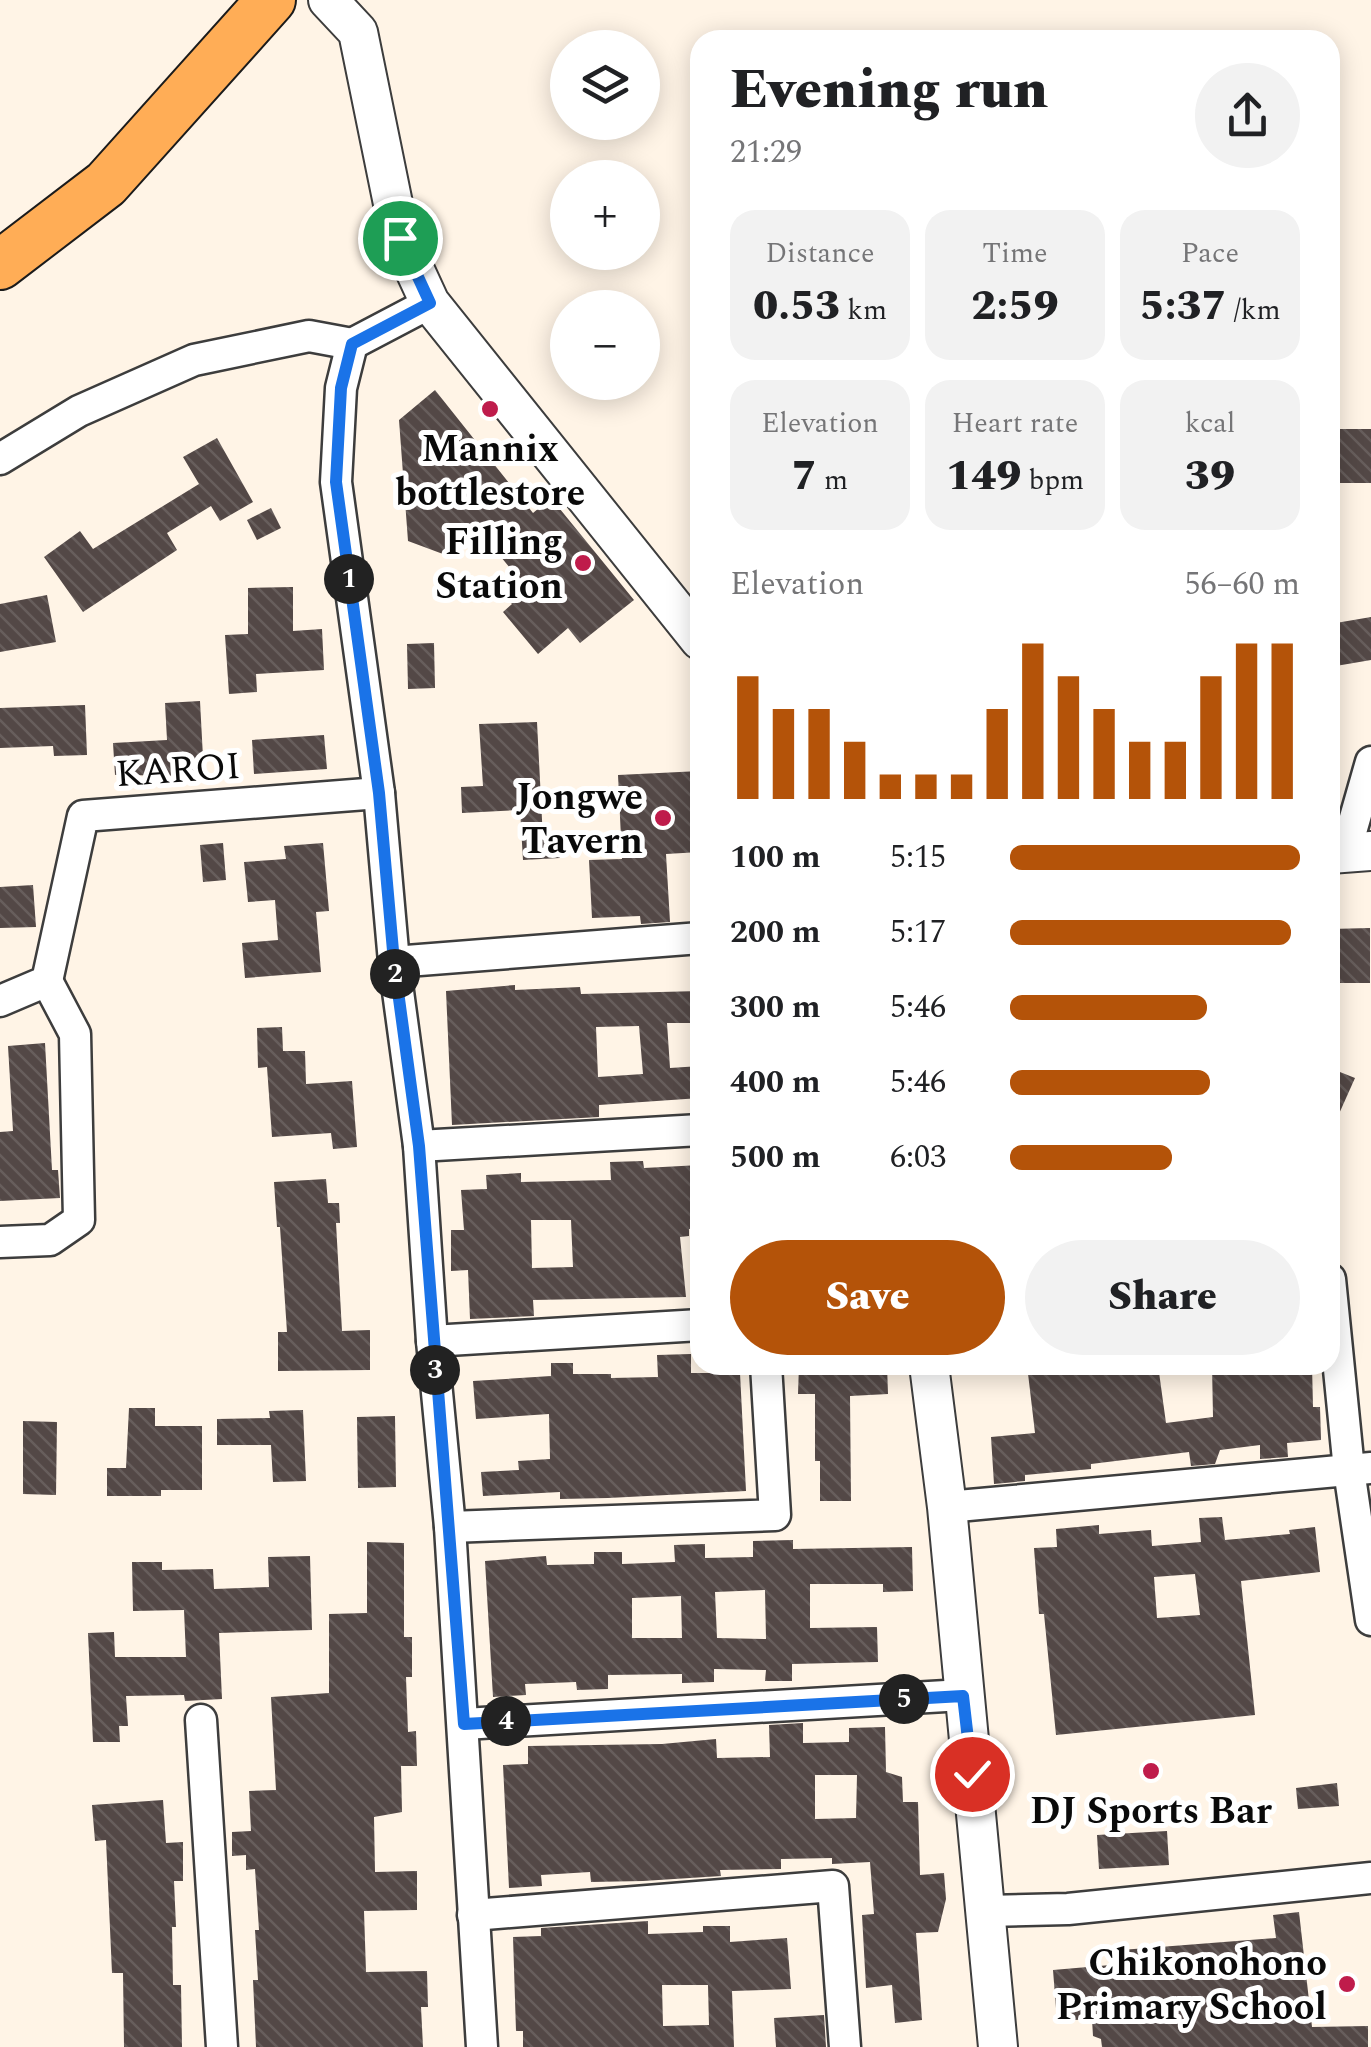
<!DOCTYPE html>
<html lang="en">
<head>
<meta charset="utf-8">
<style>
	body { margin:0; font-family:Spectral,serif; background:#f2f2f2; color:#202124; height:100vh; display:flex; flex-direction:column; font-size:38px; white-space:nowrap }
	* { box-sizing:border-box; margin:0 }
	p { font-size:32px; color:#757577 }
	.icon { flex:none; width:55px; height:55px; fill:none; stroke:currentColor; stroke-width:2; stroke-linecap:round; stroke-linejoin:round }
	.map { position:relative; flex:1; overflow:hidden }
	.drawer { position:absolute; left:690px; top:30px; width:650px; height:1345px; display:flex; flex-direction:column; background:#fff; border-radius:30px; box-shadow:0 5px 25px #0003 }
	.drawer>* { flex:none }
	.buttons { position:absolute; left:550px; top:30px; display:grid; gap:20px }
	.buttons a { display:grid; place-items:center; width:110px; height:110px; border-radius:50%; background:#fff; box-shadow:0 5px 25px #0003; font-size:50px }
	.pin { position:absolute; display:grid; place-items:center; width:85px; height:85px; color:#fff; margin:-42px; border:5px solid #fff; border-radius:50%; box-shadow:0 2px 10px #0007 }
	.km { position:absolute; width:50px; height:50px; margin:-25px; border-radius:50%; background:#222; color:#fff; font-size:28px; line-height:50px; text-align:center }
	.round { display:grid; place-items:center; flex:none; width:105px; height:105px; border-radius:52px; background:#f2f2f2 }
	.headline { display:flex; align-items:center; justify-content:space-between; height:170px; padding:0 40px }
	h1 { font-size:55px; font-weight:800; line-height:75px }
	.metrics { display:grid; grid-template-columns:repeat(3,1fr); gap:15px; height:170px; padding:10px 40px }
	.metrics div { display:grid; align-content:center; border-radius:25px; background:#f2f2f2; text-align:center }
	.metrics b { font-size:42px; font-weight:800 }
	.metrics small { font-size:28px; font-weight:400 }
	.metrics p { font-size:28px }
	.chart { height:280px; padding:20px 40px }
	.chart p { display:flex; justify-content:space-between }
	.chart svg { width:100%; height:180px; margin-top:10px; stroke:#b45309; stroke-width:6 }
	.cta { display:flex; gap:20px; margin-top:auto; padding:20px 40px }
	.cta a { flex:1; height:115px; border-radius:60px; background:#b45309; color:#fff; font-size:40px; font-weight:800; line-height:115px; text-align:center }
	.cta a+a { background:#f2f2f2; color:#202124 }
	ul { padding:0 40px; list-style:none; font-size:32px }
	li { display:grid; grid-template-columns:160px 120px 1fr; align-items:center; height:75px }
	li i { height:25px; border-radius:12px; background:#b45309 }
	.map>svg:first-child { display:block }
	.building { fill:url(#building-back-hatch); fill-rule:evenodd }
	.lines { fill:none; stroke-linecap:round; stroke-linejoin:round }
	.minor-casing { stroke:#3d3d3d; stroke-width:35 }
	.tertiary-casing { stroke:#3d3d3d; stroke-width:42 }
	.primary-casing { stroke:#1b1b1b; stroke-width:52 }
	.minor { stroke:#fff; stroke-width:30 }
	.tertiary { stroke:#fff; stroke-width:38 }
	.primary { stroke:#ffad56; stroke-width:48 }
	.route-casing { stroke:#fff; stroke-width:20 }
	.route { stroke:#1a73e8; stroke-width:12 }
	.poi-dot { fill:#bf1c4b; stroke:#fff; stroke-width:4 }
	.labels { text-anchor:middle; stroke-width:10; stroke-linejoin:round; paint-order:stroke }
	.poi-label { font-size:38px; font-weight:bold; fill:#0a0a0a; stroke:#fff; text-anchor:end }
	.street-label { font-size:38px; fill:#0a0a0a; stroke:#fff }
</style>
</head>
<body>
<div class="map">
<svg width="1371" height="2047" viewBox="0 0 1371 2047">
	<defs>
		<pattern id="building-back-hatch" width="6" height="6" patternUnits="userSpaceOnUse" patternTransform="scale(2.5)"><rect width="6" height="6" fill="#534846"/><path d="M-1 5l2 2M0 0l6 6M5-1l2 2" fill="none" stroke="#675e5c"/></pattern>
	</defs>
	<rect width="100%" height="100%" fill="#fff4e6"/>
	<!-- building -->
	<g class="building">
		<polygon points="435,390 533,513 551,498 634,600 580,643 568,628 538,654 503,612 512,604 502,593 519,579 482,534 451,557 408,541 399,420"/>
		<rect x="1330" y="429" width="41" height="54"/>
		<polygon points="217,438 253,502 220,521 211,506 167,533 177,550 83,612 44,557 80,531 93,549 199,484 183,457"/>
		<polygon points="271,508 281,528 257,540 247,520"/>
		<polygon points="293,587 293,631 322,629 324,670 256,674 257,692 229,694 225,635 248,634 248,588"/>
		<polygon points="47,595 56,642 0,652 0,604"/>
		<polygon points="1371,617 1371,660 1330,667 1330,624"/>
		<polygon points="434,643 435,688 408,689 407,644"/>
		<polygon points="200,701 204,776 115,775 113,743 167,740 165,703"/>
		<polygon points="85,705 87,755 54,756 53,746 0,748 0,708"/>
		<polygon points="537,722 543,839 560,838 560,858 523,860 520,810 462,813 461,787 483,786 479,724"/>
		<polygon points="324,735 327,769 254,774 252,740"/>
		<polygon points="700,771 700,852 666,854 670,922 641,924 640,916 592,918 589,860 622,859 618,775"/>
		<polygon points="223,843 226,880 203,882 200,845"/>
		<polygon points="323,843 329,911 316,912 321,972 245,978 242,943 278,940 275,900 248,902 244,862 286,859 284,846"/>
		<polygon points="33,885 36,927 0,928 0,887"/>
		<polygon points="1370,928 1370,983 1330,983 1330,929"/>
		<path d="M515,985V990L580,987L581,994L700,991V1023H667L670,1068L700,1066V1098L599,1105V1117L452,1125L446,991ZM639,1026L643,1074L598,1077L596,1027Z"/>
		<polygon points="282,1027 283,1051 305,1051 306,1084 352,1081 357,1147 333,1149 331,1133 272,1137 267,1067 258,1068 257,1028"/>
		<polygon points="45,1043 52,1170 58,1170 60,1198 0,1201 0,1132 13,1131 8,1046"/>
		<polygon points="1330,1068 1355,1078 1330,1134"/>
		<path d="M643,1161L644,1168L700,1165V1229H689V1236L680,1237L686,1297L533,1300L534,1316L470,1319L468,1270L451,1271V1230H464L461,1190L487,1189L486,1175L521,1173V1182L611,1180L610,1162ZM531,1220H571L573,1267L532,1268Z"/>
		<polygon points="326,1179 328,1203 339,1203 340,1223 336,1223 342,1331 370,1330 370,1370 278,1371 278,1332 287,1332 280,1227 277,1227 274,1182"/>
		<polygon points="691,1354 691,1373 740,1373 746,1491 608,1498 560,1499 560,1492 483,1496 481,1472 519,1470 518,1461 550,1459 549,1414 476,1419 473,1381 551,1376 551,1363 573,1363 573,1374 611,1374 611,1378 658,1377 657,1355"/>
		<polygon points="799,1365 887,1365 888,1394 850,1396 851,1501 820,1501 820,1461 815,1461 815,1394 798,1394"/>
		<polygon points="1027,1365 1158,1365 1166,1423 1213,1417 1212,1365 1312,1365 1313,1407 1320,1407 1321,1440 1287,1443 1288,1457 1260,1459 1260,1445 1220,1450 1215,1464 1191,1466 1189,1452 1091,1464 1091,1469 1025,1475 1025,1481 994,1484 991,1437 1035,1433"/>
		<polygon points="129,1408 155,1408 155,1426 202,1426 202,1490 161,1490 161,1496 107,1496 107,1468 126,1468"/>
		<polygon points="303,1410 306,1481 273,1482 271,1445 217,1445 217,1419 270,1418 269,1411"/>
		<polygon points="395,1416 396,1487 358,1488 357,1417"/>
		<polygon points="23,1421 57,1422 56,1495 23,1494"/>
		<path d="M1222,1517L1225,1540L1290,1534L1289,1530L1315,1527L1320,1572L1241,1581L1255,1715L1056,1735L1044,1614H1039L1034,1548L1057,1547L1056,1529L1099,1525V1534L1151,1530L1152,1546L1201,1542L1199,1518ZM1195,1574L1200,1615L1157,1618L1154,1577Z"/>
		<path d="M793,1540V1549L912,1547L913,1591L883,1592V1584H810V1628L877,1627L878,1662L792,1664V1681H765L766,1670L714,1669V1682L682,1683V1674L608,1675V1689L577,1690L576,1682L525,1684L526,1695L493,1697L485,1561L546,1556L547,1565L594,1564V1552H622V1564L675,1562L674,1545L705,1544V1558L753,1557V1541ZM765,1590L766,1639L717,1638L715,1592ZM681,1596L682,1638H632V1598Z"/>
		<polygon points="367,1542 404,1543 404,1637 412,1637 412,1677 406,1677 408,1732 416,1731 417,1766 401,1766 402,1812 374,1817 375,1872 417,1871 417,1910 364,1911 366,1972 427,1971 428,2007 421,2007 423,2047 256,2047 253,1980 258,1980 255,1930 259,1930 255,1869 246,1870 246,1855 232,1856 232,1832 251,1831 249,1791 276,1790 271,1697 329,1693 329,1614 367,1613"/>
		<polygon points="310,1556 312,1630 219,1633 222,1699 185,1701 184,1695 126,1696 128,1726 119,1726 120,1742 93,1742 88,1633 114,1632 115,1657 186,1657 184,1610 133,1611 132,1562 162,1562 162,1570 213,1569 214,1589 269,1587 268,1557"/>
		<path d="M803,1723V1743L849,1742V1728L885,1727L886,1772L902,1777L903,1802H918L920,1875L944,1873L946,1899L938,1932L916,1933L922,2020L895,2023L892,1985L866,1988L862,1915L874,1914L870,1862L832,1864V1858L781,1859V1869L720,1870L721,1876L643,1881L591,1882L590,1872L541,1875L542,1886L509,1888L503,1765L528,1764V1746L662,1744L716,1739L717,1758L770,1757L769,1725ZM815,1775H857L856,1818L815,1819Z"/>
		<polygon points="1337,1783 1339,1806 1298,1809 1296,1788"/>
		<polygon points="163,1800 166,1843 183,1842 183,1881 174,1881 176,1927 172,1927 173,1985 181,1985 182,2047 124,2047 123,1973 112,1973 106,1840 95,1841 92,1805"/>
		<polygon points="1167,1831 1169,1865 1099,1869 1097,1835"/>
		<polygon points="1299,1912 1312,2027 1368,2026 1368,2047 1102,2047 1101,2039 1093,2036 1092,2019 1057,2021 1053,1970 1122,1964 1121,1950 1276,1938 1273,1915"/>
		<path d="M648,1921V1934L703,1932V1926H730V1942L787,1938L791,1989L732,1991L734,2047H523V2031H516L513,1937L541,1936V1928ZM662,1985H708L709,2025L663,2026Z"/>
		<polygon points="824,2015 826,2047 776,2047 774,2018"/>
	</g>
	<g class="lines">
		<defs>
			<g id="minor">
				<polyline points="430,303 352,344 341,388 336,482 379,793 394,962 419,1146 432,1341 450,1527 482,2047"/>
				<polyline points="0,459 79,411 194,360 309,336 352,344"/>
				<polyline points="1345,853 1371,762"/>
				<polyline points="394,962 700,938"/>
				<polyline points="0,1001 47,981 83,816 379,793"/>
				<polyline points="419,1146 700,1130"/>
				<polyline points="0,1242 50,1240 79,1220 75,1034 47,981"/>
				<polyline points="1330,1279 1349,1470 1371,1620"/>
				<polyline points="432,1341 700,1325"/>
				<polyline points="947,1507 1371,1468"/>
				<polyline points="450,1527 775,1515 766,1365"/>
				<polyline points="201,1720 222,2047"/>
				<polyline points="464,1724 963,1695"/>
				<polyline points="986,1911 1068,1909 1371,1878"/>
				<polyline points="473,1915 833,1886 845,2047"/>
			</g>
			<g id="tertiary">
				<polyline points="328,0 358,32 400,238 430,303 700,640"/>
				<polyline points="1330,854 1371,851"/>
				<polyline points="929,1365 947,1507 998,2047"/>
			</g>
			<polyline id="primary" points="0,265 106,184 271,0"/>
		</defs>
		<!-- minor casing -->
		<use href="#minor" class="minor-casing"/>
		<!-- tertiary casing -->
		<use href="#tertiary" class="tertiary-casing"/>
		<!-- primary casing -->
		<use href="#primary" class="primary-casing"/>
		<!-- minor -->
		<use href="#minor" class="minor"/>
		<!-- tertiary -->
		<use href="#tertiary" class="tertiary"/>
		<!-- primary -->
		<use href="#primary" class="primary"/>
	</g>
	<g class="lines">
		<defs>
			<polyline id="route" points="400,238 430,303 352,344 341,388 336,482 379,793 394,962 419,1146 464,1724 963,1696 972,1774"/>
		</defs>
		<!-- route casing -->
		<use href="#route" class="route-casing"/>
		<!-- route -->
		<use href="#route" class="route"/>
	</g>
	<!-- markers -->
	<g class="poi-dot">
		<circle cx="490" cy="409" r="10"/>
		<circle cx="583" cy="563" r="10"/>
		<circle cx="663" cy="818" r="10"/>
		<circle cx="1151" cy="1771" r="10"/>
		<circle cx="1347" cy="1984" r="10"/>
	</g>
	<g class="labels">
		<!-- poi labels -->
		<g class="poi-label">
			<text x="490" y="461" text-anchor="middle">Mannix<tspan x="490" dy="44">bottlestore</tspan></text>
			<text x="563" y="554">Filling<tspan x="563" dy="44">Station</tspan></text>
			<text x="643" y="809">Jongwe<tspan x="643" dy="44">Tavern</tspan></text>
			<text x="1151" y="1823" text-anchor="middle">DJ Sports Bar</text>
			<text x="1327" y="1975">Chikonohono<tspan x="1327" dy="44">Primary School</tspan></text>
		</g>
		<!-- street labels -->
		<g class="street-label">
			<text transform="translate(178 769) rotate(-4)" y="13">KAROI</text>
		</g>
	</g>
</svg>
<div class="buttons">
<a><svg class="icon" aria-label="layers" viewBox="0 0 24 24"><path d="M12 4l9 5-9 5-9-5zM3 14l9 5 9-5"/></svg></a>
<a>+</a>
<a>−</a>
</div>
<div class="pin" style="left:400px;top:238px;background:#1e9e55"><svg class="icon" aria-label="arrive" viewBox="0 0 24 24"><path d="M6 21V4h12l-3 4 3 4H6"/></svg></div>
<div class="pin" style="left:972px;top:1774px;background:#d93025"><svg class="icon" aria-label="check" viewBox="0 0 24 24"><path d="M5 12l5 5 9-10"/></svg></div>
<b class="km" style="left:349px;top:579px">1</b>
<b class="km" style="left:395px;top:974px">2</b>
<b class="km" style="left:435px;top:1370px">3</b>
<b class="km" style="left:506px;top:1721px">4</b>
<b class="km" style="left:904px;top:1699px">5</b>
<section class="drawer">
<div class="headline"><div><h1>Evening run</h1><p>21:29</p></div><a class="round"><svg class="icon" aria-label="share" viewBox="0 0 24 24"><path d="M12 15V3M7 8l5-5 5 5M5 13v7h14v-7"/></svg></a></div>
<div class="metrics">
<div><p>Distance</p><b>0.53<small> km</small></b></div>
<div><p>Time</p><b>2:59</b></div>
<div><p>Pace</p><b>5:37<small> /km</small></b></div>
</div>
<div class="metrics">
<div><p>Elevation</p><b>7<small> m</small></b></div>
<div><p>Heart rate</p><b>149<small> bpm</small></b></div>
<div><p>kcal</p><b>39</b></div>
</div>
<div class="chart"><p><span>Elevation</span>56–60 m</p>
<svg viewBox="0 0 160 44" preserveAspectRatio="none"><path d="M5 44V14M15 44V22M25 44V22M35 44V30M45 44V38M55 44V38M65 44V38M75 44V22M85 44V6M95 44V14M105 44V22M115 44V30M125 44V30M135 44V14M145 44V6M155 44V6"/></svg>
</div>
<ul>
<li><b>100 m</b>5:15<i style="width:100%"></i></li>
<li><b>200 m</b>5:17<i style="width:97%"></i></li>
<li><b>300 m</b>5:46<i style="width:68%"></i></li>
<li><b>400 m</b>5:46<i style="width:69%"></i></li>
<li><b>500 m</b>6:03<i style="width:56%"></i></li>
</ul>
<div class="cta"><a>Save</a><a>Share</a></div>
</section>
</div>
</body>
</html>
